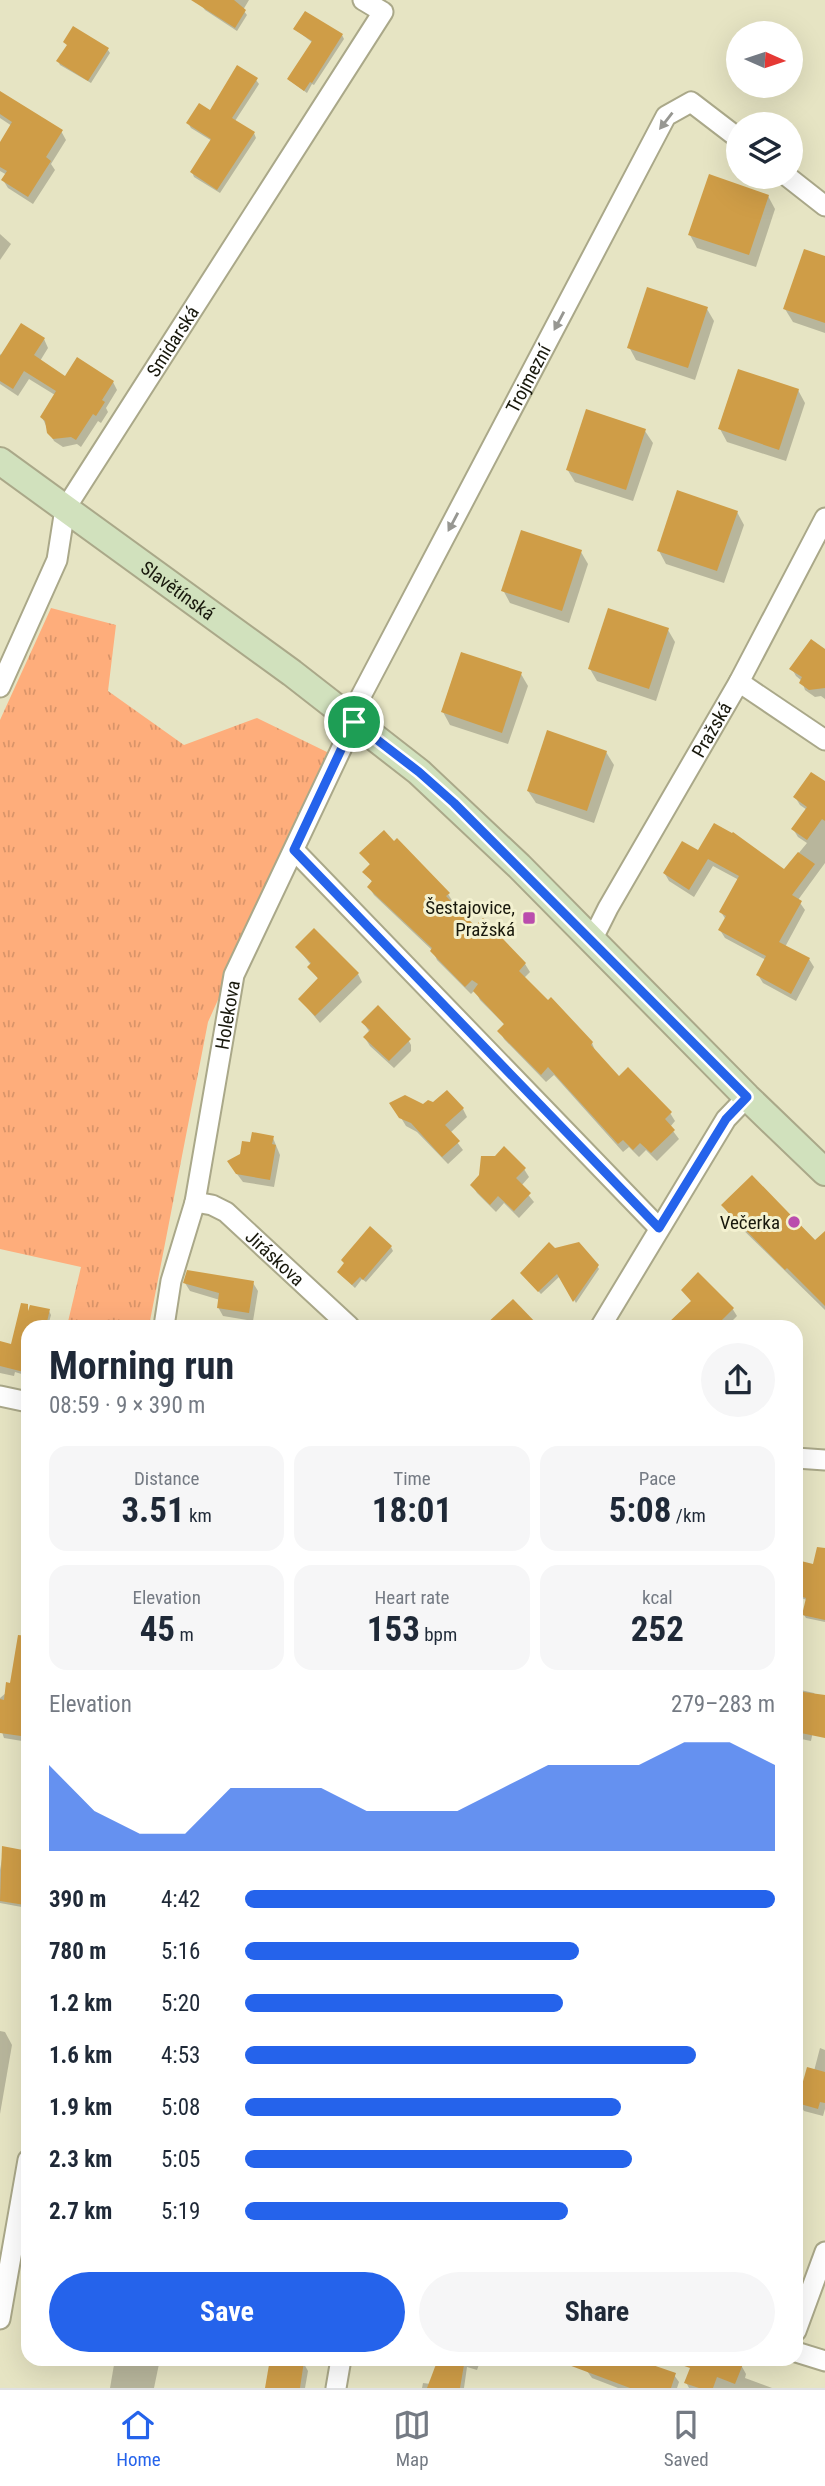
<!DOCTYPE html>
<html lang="en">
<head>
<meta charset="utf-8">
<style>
	body { margin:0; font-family:"Roboto Condensed",sans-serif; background:#f6f6f7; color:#1f2937; height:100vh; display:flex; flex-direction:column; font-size:26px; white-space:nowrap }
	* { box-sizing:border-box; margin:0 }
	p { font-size:23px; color:#747a83 }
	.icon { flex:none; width:38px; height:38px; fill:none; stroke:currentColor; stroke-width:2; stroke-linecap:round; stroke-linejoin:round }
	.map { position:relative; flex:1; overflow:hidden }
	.sheet { position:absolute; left:21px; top:1320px; width:782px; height:1046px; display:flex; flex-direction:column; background:#fff; border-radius:21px; box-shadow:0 7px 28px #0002 }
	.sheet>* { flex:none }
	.needle { width:46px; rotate:93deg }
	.controls { position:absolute; left:726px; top:21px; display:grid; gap:14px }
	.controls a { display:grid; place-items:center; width:77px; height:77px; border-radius:50%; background:#fff; box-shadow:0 7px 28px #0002; font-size:35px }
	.pin { position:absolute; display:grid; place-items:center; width:60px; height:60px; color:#fff; margin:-30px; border:4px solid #fff; border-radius:50%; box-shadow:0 2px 7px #0007 }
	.round { display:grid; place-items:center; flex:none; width:74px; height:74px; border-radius:37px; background:#f6f6f7 }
	.overview { display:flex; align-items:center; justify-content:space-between; height:119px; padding:0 28px }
	h1 { font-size:38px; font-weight:700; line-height:52px }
	.figures { display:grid; grid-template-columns:repeat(3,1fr); gap:10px; height:119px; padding:7px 28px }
	.figures div { display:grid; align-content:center; border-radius:18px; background:#f6f6f7; text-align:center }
	.figures b { font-size:35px; font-weight:700 }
	.figures small { font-size:19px; font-weight:400 }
	.figures p { font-size:19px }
	.chart { height:196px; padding:14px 28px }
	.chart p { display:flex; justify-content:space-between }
	.chart svg { width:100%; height:126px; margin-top:7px; fill:#2563eb; opacity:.7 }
	.button { display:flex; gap:14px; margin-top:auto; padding:14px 28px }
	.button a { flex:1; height:80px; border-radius:42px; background:#2563eb; color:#fff; font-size:28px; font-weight:700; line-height:80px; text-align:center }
	.button a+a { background:#f6f6f7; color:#1f2937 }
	ul { padding:0 28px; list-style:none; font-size:23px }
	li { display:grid; grid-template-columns:112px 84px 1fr; align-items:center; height:52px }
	li i { height:18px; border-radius:9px; background:#2563eb }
	.dock { display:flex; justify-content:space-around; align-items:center; height:98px; border-top:2px solid #e0e1e3; background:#fff; font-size:19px; color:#747a83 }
	.dock a { display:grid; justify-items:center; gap:4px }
	.dock .active { color:#2563eb }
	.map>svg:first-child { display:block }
	.grass { fill:url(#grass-tufts) }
	.shadow { fill:#0003 }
	.building { fill:#cf9d47 }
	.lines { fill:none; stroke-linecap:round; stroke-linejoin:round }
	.street-casing { stroke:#aaa889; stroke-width:23 }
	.secondary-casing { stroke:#aaa889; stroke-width:30 }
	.street { stroke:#fff; stroke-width:19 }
	.secondary { stroke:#d1e1bd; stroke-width:26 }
	.oneway { fill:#979792 }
	.route-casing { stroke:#fff; stroke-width:14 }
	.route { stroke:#2563eb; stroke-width:9 }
	.poi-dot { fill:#ba4dad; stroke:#f3f1d0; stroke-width:2.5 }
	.labels { text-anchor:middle; stroke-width:6; stroke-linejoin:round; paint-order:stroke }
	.street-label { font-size:19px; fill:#18180c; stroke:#f3f1d0 }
	.poi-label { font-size:19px; fill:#18180c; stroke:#f3f1d0; text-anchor:end }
</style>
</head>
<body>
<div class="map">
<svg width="825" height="2388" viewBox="0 0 825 2388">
	<defs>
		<pattern id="grass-tufts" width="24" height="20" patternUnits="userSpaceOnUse" patternTransform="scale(1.75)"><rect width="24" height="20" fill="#fead7b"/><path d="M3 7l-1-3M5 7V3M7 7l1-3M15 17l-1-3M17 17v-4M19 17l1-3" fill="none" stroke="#d99469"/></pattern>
	</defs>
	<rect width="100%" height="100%" fill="#e6e4c3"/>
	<!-- grass -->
	<polygon class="grass" points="51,608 116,625 108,691 184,745 257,718 329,753 208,1022 149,1326 67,1326 81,1267 0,1249 0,720"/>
	<!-- shadow -->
	<g class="shadow">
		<polygon points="207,0 249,0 243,10 247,15 237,31 205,10 202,6"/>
		<polygon points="295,29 342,35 344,39 314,85 312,84 307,93 289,80 313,43"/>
		<polygon points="65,42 108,50 110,53 91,83 60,65 58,61 68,46"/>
		<polygon points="256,80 259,84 235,121 254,133 256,138 220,193 194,177 192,172 212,141 191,128 188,123 210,112"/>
		<polygon points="0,93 61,131 66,140 51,164 55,170 33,204 8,188 3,180 7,175 0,171 0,145 12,126 0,118"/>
		<polygon points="768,196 775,209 756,267 697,248 690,235"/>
		<polygon points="0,234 11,244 0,260"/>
		<polygon points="825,258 825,333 793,322 785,309"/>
		<polygon points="707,309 714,321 695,380 636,360 629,347"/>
		<polygon points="44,339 48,348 40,361 66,379 113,382 117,390 106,408 108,412 101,423 98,421 81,447 77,444 63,447 54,441 49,432 42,417 55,395 29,379 18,396 0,384 0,354 2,356"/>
		<polygon points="798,390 805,403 786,461 727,442 720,429"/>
		<polygon points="645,431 653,443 633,501 575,482 567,469"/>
		<polygon points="737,512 744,525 724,583 666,564 659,551"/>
		<polygon points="581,552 588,564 569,623 510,603 503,590"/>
		<polygon points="668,630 675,642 656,701 597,681 590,669"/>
		<polygon points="825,651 825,699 821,696 815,697 805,690 802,681 796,676 792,669"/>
		<polygon points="521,674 528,686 508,744 450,725 443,712"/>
		<polygon points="606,752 614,765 594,823 536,803 528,791"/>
		<polygon points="825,787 825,863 798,900 805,910 785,947 809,959 814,967 796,1001 763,983 758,975 766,960 725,938 720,930 726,920 721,912 739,880 713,866 694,897 669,881 665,874 698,853 784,871 807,843 798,837 793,829 807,810 800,805 795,797"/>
		<polygon points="362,854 448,894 453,902 451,904 475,928 525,964 530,972 524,978 592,1043 596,1053 619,1079 670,1113 675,1121 670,1127 679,1139 657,1161 646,1150 639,1157 629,1147 623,1152 554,1075 546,1082 504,1039 500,1031 505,1025 480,1000 475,990 471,994 437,960 433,951 374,895 369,887 373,883 365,872 371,866"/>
		<polygon points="297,947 358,974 362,982 320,1023 300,999 319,980 309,967 311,965"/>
		<polygon points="363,1022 406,1036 411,1045 411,1051 394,1068 370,1046 365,1038 370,1033"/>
		<polygon points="392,1103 463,1109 467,1117 450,1133 463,1150 448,1164 417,1132 406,1126"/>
		<polygon points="273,1138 280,1155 274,1187 243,1182 234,1170 241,1155 252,1144"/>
		<polygon points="524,1169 529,1177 521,1186 534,1202 519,1218 504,1203 496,1212 477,1193 472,1185"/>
		<polygon points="752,1178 825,1250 825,1310 731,1218 724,1206"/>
		<polygon points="391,1247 393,1251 366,1282 362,1279 355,1288 341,1275"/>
		<polygon points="554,1250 597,1266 599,1269 576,1303 560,1276 541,1294 525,1277"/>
		<polygon points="185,1283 253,1283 258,1291 253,1321 223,1316 218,1307 220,1300 190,1291"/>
		<polygon points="683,1290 732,1308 737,1316 727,1326 668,1326 692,1302"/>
		<polygon points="49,1311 51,1315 48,1326 28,1326 28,1376 15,1372 14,1376 0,1373 0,1343 12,1346 19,1319"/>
		<polygon points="802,1563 825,1568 825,1622 806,1618 804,1615 807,1600 798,1597 796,1595"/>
		<polygon points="28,1619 28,1742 4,1738 0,1726 0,1698 6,1693 11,1685 22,1652"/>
		<polygon points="796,1689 814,1693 819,1701 811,1741 796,1738"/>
		<polygon points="4,1848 28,1853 27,1908 0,1903 0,1870"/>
		<polygon points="0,2031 5,2032 12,2045 0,2114"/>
		<polygon points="820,2048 825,2050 825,2109 823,2116 804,2111 799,2103 814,2071"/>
		<polygon points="115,2359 160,2359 154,2388 110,2388"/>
		<polygon points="272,2359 303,2362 308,2371 305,2388 267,2388"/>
		<polygon points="440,2359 481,2359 477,2370 467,2367 464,2388 422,2388 423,2383 431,2384"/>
		<polygon points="592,2359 639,2359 674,2375 679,2382 677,2388 618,2388 592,2378 587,2371"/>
		<polygon points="695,2359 724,2359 741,2365 746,2374 745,2378 772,2388 689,2388 686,2382"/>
	</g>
	<!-- building -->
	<g class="building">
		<polygon points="191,0 234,0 246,10 235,28"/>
		<polygon points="305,11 343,34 312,83 310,82 304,91 287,79 312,41 293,29"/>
		<polygon points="73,26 109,48 88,81 56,61 67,45 63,42"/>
		<polygon points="237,65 258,78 232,118 255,132 217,190 190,172 211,139 186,123 199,103 210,110"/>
		<polygon points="0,91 63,130 46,157 51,161 28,197 1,180 7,171 0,167 0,142 12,122 0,114"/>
		<polygon points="709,174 769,195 749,255 688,235"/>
		<polygon points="804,249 825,256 825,323 783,309"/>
		<polygon points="647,287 708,307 688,368 627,348"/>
		<polygon points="21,323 45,338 34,355 65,376 77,357 114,381 102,400 105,402 96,416 93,414 76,440 71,437 53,439 47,433 45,421 40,417 56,391 24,371 13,389 0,381 0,356"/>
		<polygon points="738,369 799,389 779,450 718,429"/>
		<polygon points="586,409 646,429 626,490 566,470"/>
		<polygon points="677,490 738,511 717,571 657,551"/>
		<polygon points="521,530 582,550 562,611 501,591"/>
		<polygon points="608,608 669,628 649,689 588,669"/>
		<polygon points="811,639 825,649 825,688 809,690 799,683 802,677 789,669"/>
		<polygon points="461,652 522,672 502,733 441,712"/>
		<polygon points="547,730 607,751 587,811 527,791"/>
		<polygon points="811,772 825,781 825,821 822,819 807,840 791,829 807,807 793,797"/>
		<polygon points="714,823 732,833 733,832 784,869 798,852 815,864 792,895 802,901 779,942 810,958 791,994 756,975 766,956 718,930 726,916 719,912 739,876 708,859 689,890 663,873 682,841 698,850"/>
		<polygon points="384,830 394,841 397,838 450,893 446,896 475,926 483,918 526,963 519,971 548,1000 551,997 593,1042 591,1045 619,1076 628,1067 672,1112 665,1119 675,1130 651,1153 640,1143 633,1150 623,1140 618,1144 548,1067 541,1075 497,1031 504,1024 473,991 478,984 472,980 465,987 430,951 432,948 367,887 372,881 362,872 370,864 359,853"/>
		<polygon points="314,928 359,973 315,1016 298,999 318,978 307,967 311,963 295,947"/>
		<polygon points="378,1005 411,1039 389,1061 363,1037 370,1030 361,1022"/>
		<polygon points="447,1090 464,1108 445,1125 460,1141 442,1157 411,1123 399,1118 389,1103 405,1095 423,1104 428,1100 433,1102"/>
		<polygon points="252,1132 274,1136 272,1144 276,1145 270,1180 236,1174 227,1161 240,1154 242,1141 250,1142"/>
		<polygon points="504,1146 526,1168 516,1178 531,1193 514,1211 498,1196 490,1205 470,1185 479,1175 481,1156 495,1156"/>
		<polygon points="752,1175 815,1240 825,1231 825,1306 787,1268 785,1270 721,1205"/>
		<polygon points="370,1226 392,1246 363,1280 360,1277 352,1285 337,1272 344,1263 341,1260"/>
		<polygon points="549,1242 555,1248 579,1242 599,1265 573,1302 557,1274 538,1292 520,1273"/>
		<polygon points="187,1270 254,1281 249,1313 217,1308 219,1293 183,1283"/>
		<polygon points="698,1272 734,1308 716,1326 665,1326 691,1301 681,1290"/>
		<polygon points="513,1299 539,1326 484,1326"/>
		<polygon points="21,1303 28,1304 28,1311 30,1305 50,1309 46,1326 28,1326 28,1373 0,1366 0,1341 11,1344"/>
		<polygon points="817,1547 825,1548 825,1620 802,1615 806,1598 796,1595 801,1561 813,1564"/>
		<polygon points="18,1635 28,1636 28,1737 0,1733 0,1699 4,1700 6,1682 10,1683"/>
		<polygon points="796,1691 825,1695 825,1738 796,1732"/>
		<polygon points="2,1846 28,1851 28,1890 25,1905 0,1901"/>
		<polygon points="807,2067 825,2072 825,2103 820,2102 818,2109 797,2103"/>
		<polygon points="270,2359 304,2361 300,2388 265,2388"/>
		<polygon points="438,2359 465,2359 460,2388 427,2388"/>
		<polygon points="558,2359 635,2359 676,2373 671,2388 630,2388 558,2361"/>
		<polygon points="673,2359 729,2359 743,2364 735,2384 717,2377 713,2388 699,2388 684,2383 690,2368 673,2362"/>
	</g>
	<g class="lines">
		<defs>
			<g id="street">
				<polyline points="788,177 825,206"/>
				<polyline points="739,682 825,740"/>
				<path id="s1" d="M0,687L57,560L65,509L383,12L363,0"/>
				<polyline points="294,850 659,1228"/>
				<path id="s2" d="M592,940L608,908L739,682L825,518"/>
				<path id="s3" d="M195,1202L212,1205L226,1212L349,1326"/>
				<path id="s4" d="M164,1326L171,1281L195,1202L234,975L354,722L361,696L666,116L691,102L738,138"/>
				<polyline points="601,1326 726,1119 747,1097"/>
				<polyline points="0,1396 28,1402"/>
				<polyline points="796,1458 825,1460"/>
				<polyline points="0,2319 28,2160"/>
				<polyline points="796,2331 825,2252"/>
				<polyline points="796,2352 825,2361"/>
				<polyline points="336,2388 341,2359"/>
			</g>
			<g id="secondary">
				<path id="s5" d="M0,461L292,673L419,772L519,866L747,1097L825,1172"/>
			</g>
		</defs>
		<!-- street casing -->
		<use href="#street" class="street-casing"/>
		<!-- secondary casing -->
		<use href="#secondary" class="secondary-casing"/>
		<!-- street -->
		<use href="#street" class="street"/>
		<!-- secondary -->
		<use href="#secondary" class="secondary"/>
	</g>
	<!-- one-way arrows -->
	<defs><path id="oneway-solid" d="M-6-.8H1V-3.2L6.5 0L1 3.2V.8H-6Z" transform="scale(1.75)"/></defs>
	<g class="oneway">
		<use href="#oneway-solid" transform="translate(666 121) rotate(128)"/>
		<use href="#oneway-solid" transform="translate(559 321) rotate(118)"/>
		<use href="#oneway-solid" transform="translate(453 522) rotate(118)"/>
	</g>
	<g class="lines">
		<defs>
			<polygon id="route" points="354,722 419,772 454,803 747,1097 726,1119 659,1228 294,850"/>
		</defs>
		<!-- route casing -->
		<use href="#route" class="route-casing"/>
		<!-- route -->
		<use href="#route" class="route"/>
	</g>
	<!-- markers -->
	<g class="poi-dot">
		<rect x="522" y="911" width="14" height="14" rx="3.5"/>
		<circle cx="794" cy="1222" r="7"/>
	</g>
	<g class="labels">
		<!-- street labels -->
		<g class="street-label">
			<text dy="7" stroke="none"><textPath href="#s1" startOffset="390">Smidarská</textPath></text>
			<text dy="7" stroke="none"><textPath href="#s4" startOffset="1024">Trojmezní</textPath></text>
			<text dy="7" stroke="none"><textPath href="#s5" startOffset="220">Slavětínská</textPath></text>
			<text dy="7" stroke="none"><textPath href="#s2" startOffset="242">Pražská</textPath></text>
			<text dy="7" stroke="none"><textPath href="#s4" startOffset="318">Holekova</textPath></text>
			<text dy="7" stroke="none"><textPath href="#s3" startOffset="100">Jiráskova</textPath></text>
		</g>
		<!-- poi labels -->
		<g class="poi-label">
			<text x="515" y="914">Šestajovice,<tspan x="515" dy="22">Pražská</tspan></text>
			<text x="780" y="1229">Večerka</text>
		</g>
	</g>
</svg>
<div class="controls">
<a><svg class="needle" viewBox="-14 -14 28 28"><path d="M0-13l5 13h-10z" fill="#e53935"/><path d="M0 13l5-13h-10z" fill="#747a83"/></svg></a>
<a><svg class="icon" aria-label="layers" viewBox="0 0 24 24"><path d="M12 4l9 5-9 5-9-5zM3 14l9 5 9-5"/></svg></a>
</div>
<div class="pin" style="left:354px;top:722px;background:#1e9e55"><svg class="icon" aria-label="arrive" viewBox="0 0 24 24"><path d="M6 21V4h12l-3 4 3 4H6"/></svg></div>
<section class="sheet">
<div class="overview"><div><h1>Morning run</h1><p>08:59 · 9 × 390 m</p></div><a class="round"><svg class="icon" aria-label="share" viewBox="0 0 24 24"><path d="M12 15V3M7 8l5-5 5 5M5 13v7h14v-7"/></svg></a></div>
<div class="figures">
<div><p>Distance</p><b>3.51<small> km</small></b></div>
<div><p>Time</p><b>18:01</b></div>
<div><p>Pace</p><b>5:08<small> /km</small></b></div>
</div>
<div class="figures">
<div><p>Elevation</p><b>45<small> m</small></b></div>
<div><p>Heart rate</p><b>153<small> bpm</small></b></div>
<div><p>kcal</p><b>252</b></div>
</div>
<div class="chart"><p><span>Elevation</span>279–283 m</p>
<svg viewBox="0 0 160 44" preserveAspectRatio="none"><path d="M0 44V14L10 30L20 38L30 38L40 22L50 22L60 22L70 30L80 30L90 30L100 22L110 14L120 14L130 14L140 6L150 6L160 14V44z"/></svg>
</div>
<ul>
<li><b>390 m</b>4:42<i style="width:100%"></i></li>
<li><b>780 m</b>5:16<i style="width:63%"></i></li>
<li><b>1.2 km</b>5:20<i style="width:60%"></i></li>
<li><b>1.6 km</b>4:53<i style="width:85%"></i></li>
<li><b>1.9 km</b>5:08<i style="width:71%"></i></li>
<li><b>2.3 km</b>5:05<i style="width:73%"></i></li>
<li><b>2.7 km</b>5:19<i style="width:61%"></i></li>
</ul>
<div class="button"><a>Save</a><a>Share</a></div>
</section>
</div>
<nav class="dock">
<a class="active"><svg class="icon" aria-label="home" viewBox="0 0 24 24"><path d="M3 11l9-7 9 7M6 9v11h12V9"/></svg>Home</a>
<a><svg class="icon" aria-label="map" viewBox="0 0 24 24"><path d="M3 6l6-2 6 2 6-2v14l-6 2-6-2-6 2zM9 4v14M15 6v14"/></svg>Map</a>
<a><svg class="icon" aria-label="saved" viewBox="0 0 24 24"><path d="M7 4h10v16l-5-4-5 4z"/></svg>Saved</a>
</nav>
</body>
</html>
